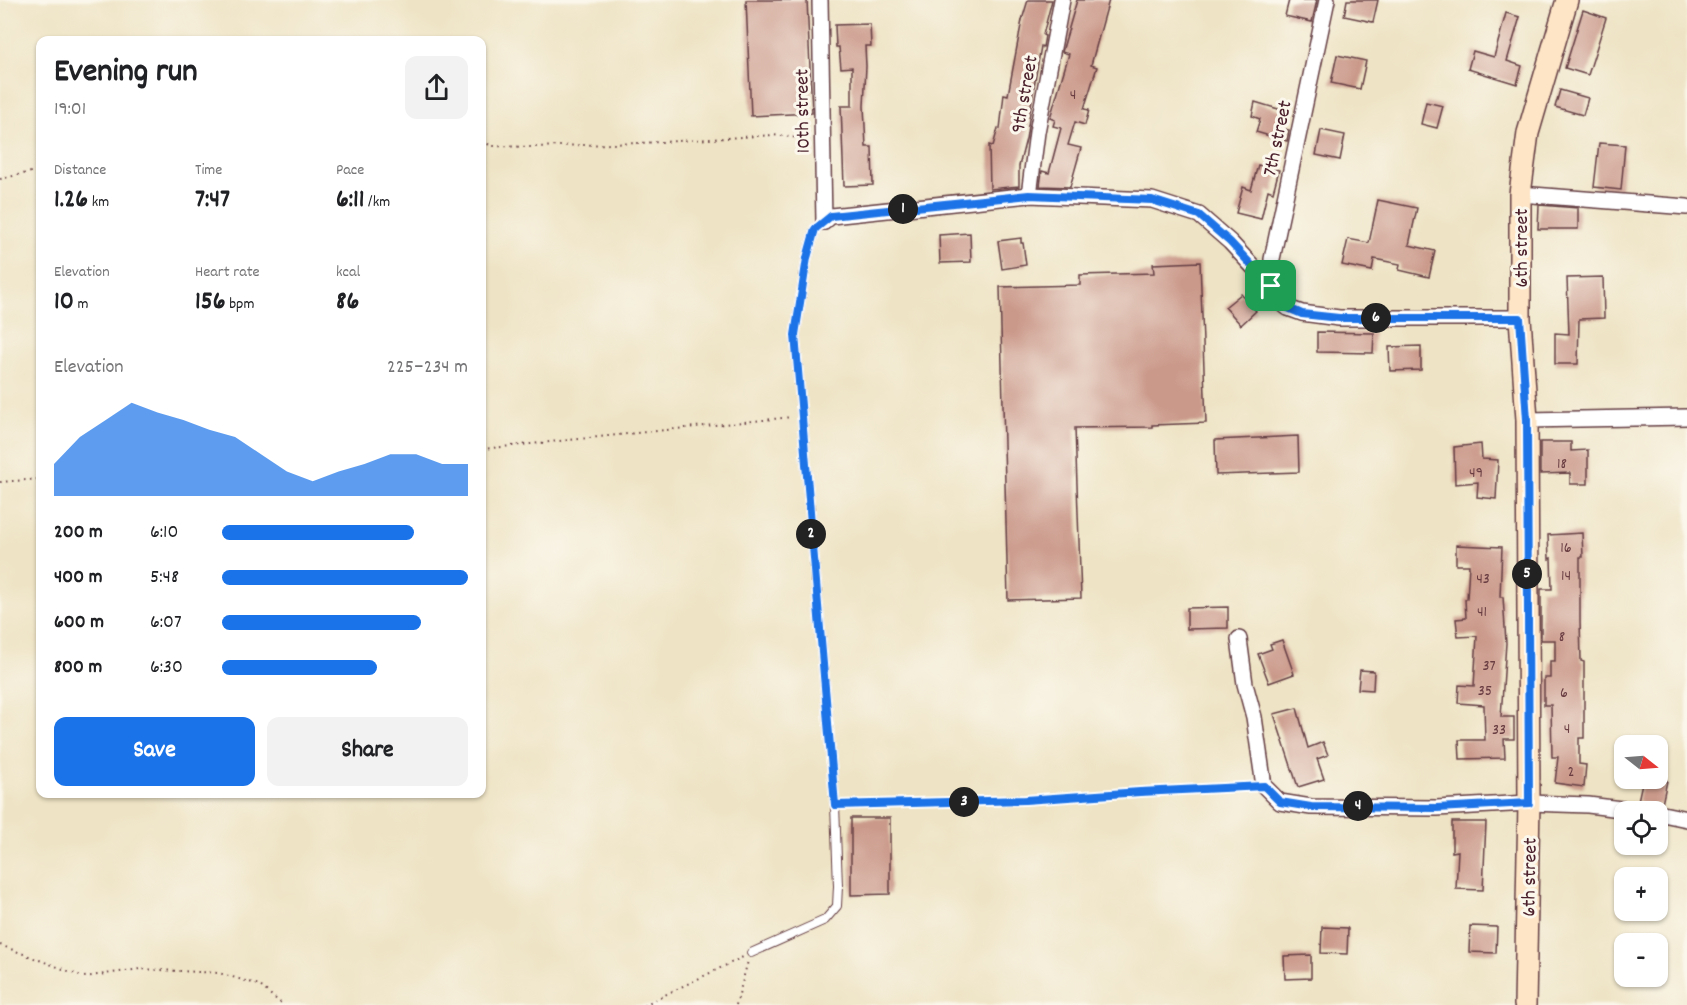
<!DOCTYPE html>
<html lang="en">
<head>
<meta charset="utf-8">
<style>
	body { margin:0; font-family:Dekko,sans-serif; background:#f2f2f2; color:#202124; height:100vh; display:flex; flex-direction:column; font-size:22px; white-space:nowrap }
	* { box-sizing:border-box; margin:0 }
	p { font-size:20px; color:#757577 }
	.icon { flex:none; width:33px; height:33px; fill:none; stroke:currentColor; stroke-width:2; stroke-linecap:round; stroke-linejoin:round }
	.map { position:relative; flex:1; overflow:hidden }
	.side { position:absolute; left:36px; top:36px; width:450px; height:762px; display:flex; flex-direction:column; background:#fff; border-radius:12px; box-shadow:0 2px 4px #0004 }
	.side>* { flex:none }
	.needle { width:39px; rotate:107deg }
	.controls { position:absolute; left:1614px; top:735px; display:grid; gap:12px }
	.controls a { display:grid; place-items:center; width:54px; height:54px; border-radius:12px; background:#fff; box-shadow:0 2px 4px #0004; font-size:30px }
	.pin { position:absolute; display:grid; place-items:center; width:51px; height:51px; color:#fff; margin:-26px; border-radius:12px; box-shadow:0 3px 9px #0006 }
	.km { position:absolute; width:30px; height:30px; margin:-15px; border-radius:50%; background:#222; color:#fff; font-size:16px; line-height:30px; text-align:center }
	.round { display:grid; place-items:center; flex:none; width:63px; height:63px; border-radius:12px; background:#f2f2f2 }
	.overview { display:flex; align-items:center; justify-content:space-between; height:102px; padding:0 18px }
	h1 { font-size:33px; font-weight:800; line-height:45px }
	.stats { display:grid; grid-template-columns:repeat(3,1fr); gap:9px; height:102px; padding:6px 18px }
	.stats div { display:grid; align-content:center }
	.stats b { font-size:26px; font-weight:800 }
	.stats small { font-size:16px; font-weight:400 }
	.stats p { font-size:16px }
	.chart { height:168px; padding:12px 18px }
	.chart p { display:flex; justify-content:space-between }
	.chart svg { width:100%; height:108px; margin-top:6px; fill:#1a73e8; opacity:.7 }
	.primary-button { display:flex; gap:12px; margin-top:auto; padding:12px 18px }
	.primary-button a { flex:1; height:69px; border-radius:12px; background:#1a73e8; color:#fff; font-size:24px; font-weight:800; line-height:69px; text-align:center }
	.primary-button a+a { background:#f2f2f2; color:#202124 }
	ul { padding:0 18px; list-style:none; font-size:20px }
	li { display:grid; grid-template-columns:96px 72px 1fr; align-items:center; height:45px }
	li i { height:15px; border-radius:8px; background:#1a73e8 }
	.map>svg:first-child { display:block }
	.building { fill:#ca998a }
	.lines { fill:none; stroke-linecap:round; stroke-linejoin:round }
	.service-casing { stroke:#633c42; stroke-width:10 }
	.minor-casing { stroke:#633c42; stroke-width:18 }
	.secondary-casing { stroke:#633c42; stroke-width:24 }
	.path { stroke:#633c42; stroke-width:2; stroke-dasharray:1.5 4.5; stroke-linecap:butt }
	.service { stroke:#fff; stroke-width:8 }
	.minor { stroke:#fff; stroke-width:15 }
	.secondary { stroke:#fde5c5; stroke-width:21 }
	.route-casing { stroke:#fff; stroke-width:12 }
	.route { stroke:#1a73e8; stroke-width:8 }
	.labels { text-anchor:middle; stroke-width:6; stroke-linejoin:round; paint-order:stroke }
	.number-label { font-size:16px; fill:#6a3e43 }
	.street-label { font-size:20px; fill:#4a1f2b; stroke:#fbf7ec }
</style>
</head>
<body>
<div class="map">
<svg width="1687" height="1005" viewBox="0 0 1687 1005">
	<rect width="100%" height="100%" fill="#fbf7ec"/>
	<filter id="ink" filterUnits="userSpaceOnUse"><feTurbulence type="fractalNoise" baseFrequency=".0167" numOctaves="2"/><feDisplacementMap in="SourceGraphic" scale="12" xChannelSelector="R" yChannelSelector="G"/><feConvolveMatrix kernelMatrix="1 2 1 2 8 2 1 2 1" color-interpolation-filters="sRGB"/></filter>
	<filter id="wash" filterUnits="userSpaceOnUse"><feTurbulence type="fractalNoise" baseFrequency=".008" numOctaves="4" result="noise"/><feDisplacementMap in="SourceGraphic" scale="24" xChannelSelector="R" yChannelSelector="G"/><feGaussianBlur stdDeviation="1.35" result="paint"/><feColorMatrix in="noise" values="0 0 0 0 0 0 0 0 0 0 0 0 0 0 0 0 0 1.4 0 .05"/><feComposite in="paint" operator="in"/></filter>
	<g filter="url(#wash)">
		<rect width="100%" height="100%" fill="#eee3c4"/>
		<g id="blocks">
			<!-- building -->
			<g class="building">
				<polygon points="746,0 807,0 812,113 751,116"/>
				<polygon points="1028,0 1052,0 1043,35 1045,36 1043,47 1041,46 1033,92 1026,139 1019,166 1019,186 990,189 989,145 993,146 998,128 1000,129 1004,94 1008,95 1022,20"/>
				<polygon points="1077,0 1109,0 1091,65 1097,67 1084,109 1089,110 1085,125 1075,122 1068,145 1081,148 1070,187 1040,186 1042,171 1049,173 1061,128 1053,126 1055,120 1050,118 1069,54 1062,52"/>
				<polygon points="1289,0 1317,0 1312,22 1285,16"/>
				<polygon points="1347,0 1378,0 1373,22 1344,16"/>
				<polygon points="1583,10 1606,18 1588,75 1565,68"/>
				<polygon points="1506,13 1520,17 1507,61 1522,66 1517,84 1468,69 1473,51 1494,57"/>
				<polygon points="870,24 871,46 865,46 866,66 864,106 866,147 872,147 873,185 844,186 841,106 852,106 852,67 841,68 839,47 836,47 835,25"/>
				<polygon points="1337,55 1366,61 1360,89 1331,83"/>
				<polygon points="1560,90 1588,98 1583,115 1555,107"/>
				<polygon points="1255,102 1285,111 1280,128 1289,130 1287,141 1256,132 1260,119 1252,116"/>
				<polygon points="1426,102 1443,106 1437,128 1421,124"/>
				<polygon points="1321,130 1345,135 1340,160 1316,155"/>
				<polygon points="1599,143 1625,145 1621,190 1594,187"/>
				<polygon points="1258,165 1279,170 1273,192 1268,190 1261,219 1236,213 1243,187 1251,190"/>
				<polygon points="1378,200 1417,208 1409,245 1435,251 1429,277 1399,270 1400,264 1374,259 1372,271 1342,265 1348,239 1369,243"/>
				<polygon points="1539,205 1578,208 1578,229 1538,229"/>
				<polygon points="970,233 971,262 940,263 939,235"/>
				<polygon points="1021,238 1021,243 1023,243 1026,265 1002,269 998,241"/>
				<polygon points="1200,262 1206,423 1152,425 1152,427 1075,428 1081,598 1008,600 1000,287 1080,285 1080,275 1154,273 1153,264"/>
				<polygon points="1603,277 1604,318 1579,319 1578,364 1555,364 1555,333 1569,334 1567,278"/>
				<polygon points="1241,294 1256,311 1241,325 1225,307"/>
				<polygon points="1317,332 1374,333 1373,353 1317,352"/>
				<polygon points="1421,346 1421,370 1390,371 1389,347"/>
				<polygon points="1298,436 1299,472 1216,475 1215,440"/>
				<polygon points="1540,442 1571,442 1571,451 1588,450 1588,484 1570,484 1570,473 1540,474"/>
				<polygon points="1481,444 1482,459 1498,460 1496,499 1477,497 1478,482 1455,484 1454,447"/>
				<polygon points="1582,533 1583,557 1580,557 1580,620 1581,661 1584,662 1584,738 1579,738 1579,764 1586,765 1584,787 1555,783 1558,757 1552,757 1551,705 1544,705 1544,678 1550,678 1550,661 1555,661 1555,640 1541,640 1541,589 1552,589 1551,558 1549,559 1548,535"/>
				<polygon points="1456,545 1502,547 1500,597 1503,597 1506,643 1501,717 1514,717 1514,739 1504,739 1505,758 1460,759 1459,740 1485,740 1484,705 1458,703 1459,685 1474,686 1477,636 1458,637 1456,619 1466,618 1465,599 1467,599 1469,565 1456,565"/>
				<polygon points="1228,607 1228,628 1187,629 1187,608"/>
				<polygon points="1282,640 1294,674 1269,683 1258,654 1272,649 1270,644"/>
				<polygon points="1360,670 1374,671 1373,690 1358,689"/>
				<polygon points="1297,708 1308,748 1323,742 1328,755 1317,759 1324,779 1298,787 1274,714"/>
				<polygon points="1643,778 1667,781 1662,804 1653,805 1638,801"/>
				<polygon points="851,818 890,818 890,894 851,895"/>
				<polygon points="1452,822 1486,822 1483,890 1456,889 1458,851 1452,852"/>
				<polygon points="1470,926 1497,927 1496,953 1469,952"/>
				<polygon points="1322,927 1348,928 1347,954 1321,953"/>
				<polygon points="1311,955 1311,978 1285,979 1284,956"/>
			</g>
		</g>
	</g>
	<g filter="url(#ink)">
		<use href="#blocks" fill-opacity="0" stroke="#633c42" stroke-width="1.5"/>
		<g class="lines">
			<defs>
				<polyline id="service" points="751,953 825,920 837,906 838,886 835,805 795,335 807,258 815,229 824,222"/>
				<g id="minor">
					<polyline points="820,0 824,222"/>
					<polyline points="1520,194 1687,207"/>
					<polyline points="1029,195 1037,132 1062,0"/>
					<polyline points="824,222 831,216 1029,195 1152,200 1199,215 1230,242 1271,286 1279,301 1288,308 1302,313 1339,318 1520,318"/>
					<polyline points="1271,286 1272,259 1327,0"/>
					<polyline points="1527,420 1687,417"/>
					<polyline points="1239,639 1245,684 1254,717 1264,786 1280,802 1311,807 1437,808 1529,803 1588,805 1646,812"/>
					<polyline points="1658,813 1687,819"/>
				</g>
				<polyline id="secondary" points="1525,1005 1529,803 1527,420 1520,318 1520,194 1528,133 1567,0"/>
			</defs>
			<!-- service casing -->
			<use href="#service" class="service-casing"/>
			<!-- minor casing -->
			<use href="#minor" class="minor-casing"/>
			<!-- secondary casing -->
			<use href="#secondary" class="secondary-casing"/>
			<!-- path -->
			<g class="path">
				<polyline points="482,142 493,146 534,147 662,142 773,135 800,138 809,149"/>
				<polyline points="0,179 40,170"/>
				<polyline points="482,449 792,417"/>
				<polyline points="0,482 40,479"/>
				<polyline points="844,804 1025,800 1140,792 1249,787"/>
				<polyline points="0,945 84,977 140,969 219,973 259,985 283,1005"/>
				<polyline points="644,1005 743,957"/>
				<polyline points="736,1005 748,961"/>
			</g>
			<!-- service -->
			<use href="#service" class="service"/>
			<!-- minor -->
			<use href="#minor" class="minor"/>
			<!-- secondary -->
			<use href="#secondary" class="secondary"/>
		</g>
	</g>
	<g class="lines" filter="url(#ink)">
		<defs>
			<polygon id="route" points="1029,195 1152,200 1199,215 1230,242 1271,286 1279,301 1288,308 1302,314 1339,318 1520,318 1527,420 1529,803 1437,808 1311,807 1280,802 1264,786 1140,792 1025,800 835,805 795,335 807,258 815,229 831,216"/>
		</defs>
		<!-- route casing -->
		<use href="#route" class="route-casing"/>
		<!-- route -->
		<use href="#route" class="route"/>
	</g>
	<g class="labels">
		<!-- number labels -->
		<g class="number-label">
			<text x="1073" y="99">4</text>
			<text x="1562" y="468">18</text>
			<text x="1476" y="477">49</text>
			<text x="1566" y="552">16</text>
			<text x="1566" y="580">14</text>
			<text x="1483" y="583">43</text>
			<text x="1482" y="616">41</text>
			<text x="1562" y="641">8</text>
			<text x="1489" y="670">37</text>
			<text x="1485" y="695">35</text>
			<text x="1564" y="697">6</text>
			<text x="1567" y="733">4</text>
			<text x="1499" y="734">33</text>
			<text x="1571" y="776">2</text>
		</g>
		<!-- street labels -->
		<g class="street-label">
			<text transform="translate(1023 94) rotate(-80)" y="7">9th street</text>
			<text transform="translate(801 111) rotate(-91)" y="7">10th street</text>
			<text transform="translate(1276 138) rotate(-78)" y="7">7th street</text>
			<text transform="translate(1520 248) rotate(-90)" y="7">6th street</text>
			<text transform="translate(1528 877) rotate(-89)" y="7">6th street</text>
		</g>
	</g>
</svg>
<div class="controls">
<a><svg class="needle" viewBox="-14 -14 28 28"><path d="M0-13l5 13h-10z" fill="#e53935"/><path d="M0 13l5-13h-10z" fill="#757577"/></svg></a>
<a><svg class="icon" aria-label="locate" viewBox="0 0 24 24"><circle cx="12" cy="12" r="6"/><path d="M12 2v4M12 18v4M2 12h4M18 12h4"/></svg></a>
<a>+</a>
<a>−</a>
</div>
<div class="pin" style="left:1271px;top:286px;background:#1e9e55"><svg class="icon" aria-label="arrive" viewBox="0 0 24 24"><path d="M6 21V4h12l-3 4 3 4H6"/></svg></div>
<b class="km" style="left:903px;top:209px">1</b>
<b class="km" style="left:811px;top:534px">2</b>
<b class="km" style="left:964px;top:802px">3</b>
<b class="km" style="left:1358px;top:806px">4</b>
<b class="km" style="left:1527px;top:574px">5</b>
<b class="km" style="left:1376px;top:318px">6</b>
<section class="side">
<div class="overview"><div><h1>Evening run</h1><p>19:01</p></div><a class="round"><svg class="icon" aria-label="share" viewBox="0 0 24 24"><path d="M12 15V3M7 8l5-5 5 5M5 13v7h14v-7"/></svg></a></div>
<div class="stats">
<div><p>Distance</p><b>1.26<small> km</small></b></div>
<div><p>Time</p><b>7:47</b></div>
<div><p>Pace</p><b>6:11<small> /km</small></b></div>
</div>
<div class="stats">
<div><p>Elevation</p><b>10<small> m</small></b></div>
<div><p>Heart rate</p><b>156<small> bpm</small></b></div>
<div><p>kcal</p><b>86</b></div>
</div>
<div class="chart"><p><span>Elevation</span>225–234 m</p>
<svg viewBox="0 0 160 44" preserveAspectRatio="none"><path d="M0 44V31L10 20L20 13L30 6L40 10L50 13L60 17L70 20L80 27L90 34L100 38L110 34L120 31L130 27L140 27L150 31L160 31V44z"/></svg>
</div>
<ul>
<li><b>200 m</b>6:10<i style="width:78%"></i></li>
<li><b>400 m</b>5:48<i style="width:100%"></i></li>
<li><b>600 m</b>6:07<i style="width:81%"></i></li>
<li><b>800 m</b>6:30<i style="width:63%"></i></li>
</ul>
<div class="primary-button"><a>Save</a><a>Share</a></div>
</section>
</div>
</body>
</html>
